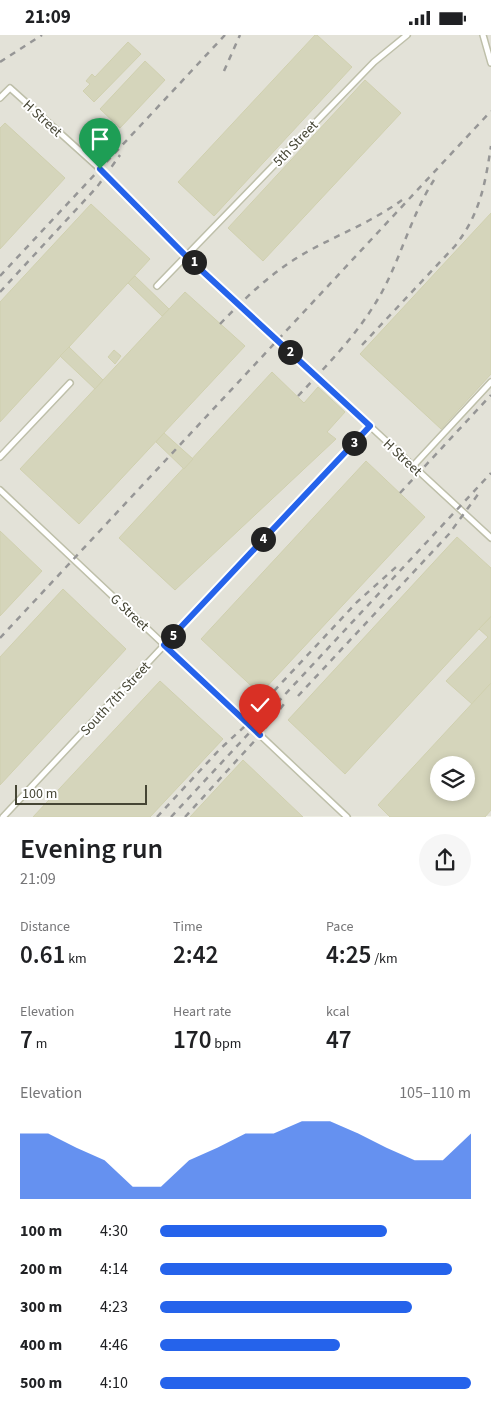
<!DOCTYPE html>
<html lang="en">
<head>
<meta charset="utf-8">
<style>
	body { margin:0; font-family:"Source Sans 3",sans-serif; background:#f6f6f6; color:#202124; height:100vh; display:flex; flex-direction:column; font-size:19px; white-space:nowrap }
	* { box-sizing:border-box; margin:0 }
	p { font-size:16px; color:#757577 }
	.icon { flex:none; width:28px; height:28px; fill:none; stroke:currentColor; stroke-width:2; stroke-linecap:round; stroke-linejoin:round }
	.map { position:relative; height:782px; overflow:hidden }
	.drawer { display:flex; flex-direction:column; background:#fff; flex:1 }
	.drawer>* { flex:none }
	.controls { position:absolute; left:430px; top:721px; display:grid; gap:10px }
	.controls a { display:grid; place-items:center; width:45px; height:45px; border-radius:50%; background:#fff; box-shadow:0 2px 8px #0003; font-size:25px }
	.scale { position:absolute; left:15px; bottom:12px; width:132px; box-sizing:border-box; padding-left:5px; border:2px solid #464635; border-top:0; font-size:14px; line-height:18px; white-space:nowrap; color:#464635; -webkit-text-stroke:4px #fff; paint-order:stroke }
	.pin { position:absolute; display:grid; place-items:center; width:42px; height:42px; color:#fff; margin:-51px -21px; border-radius:50% 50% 50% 0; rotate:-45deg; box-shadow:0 0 5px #0007 }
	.pin .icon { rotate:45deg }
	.km { position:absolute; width:25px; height:25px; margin:-12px; border-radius:50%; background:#222; color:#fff; font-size:14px; line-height:25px; text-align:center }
	.round { display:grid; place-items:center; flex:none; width:52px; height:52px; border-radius:26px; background:#f6f6f6 }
	.head { display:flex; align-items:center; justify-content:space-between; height:85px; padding:0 20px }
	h1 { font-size:28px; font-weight:600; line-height:38px }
	.stats { display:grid; grid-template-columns:repeat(3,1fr); gap:8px; height:85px; padding:5px 20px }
	.stats div { display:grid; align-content:center }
	.stats b { font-size:25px; font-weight:600 }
	.stats small { font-size:14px; font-weight:400 }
	.stats p { font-size:14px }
	.chart { height:140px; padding:10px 20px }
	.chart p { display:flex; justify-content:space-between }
	.chart svg { width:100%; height:90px; margin-top:5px; fill:#2563eb; opacity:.7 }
	ul { padding:0 20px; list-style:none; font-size:16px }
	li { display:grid; grid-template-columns:80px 60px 1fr; align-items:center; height:38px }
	li i { height:12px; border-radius:6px; background:#2563eb }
	.status { display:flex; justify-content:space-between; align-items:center; height:35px; padding:0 25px; background:#fff; direction:ltr }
	.status svg { height:14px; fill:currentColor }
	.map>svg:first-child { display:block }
	.industrial { fill:#e3e2d8; fill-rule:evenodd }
	.building { fill:#d5d5bb; stroke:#d0d0af; fill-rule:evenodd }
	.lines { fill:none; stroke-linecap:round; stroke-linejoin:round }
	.lane-casing { stroke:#bebfa9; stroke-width:8 }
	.lane { stroke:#fff; stroke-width:5 }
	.rail { stroke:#969696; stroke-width:2.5; stroke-dasharray:6 6; stroke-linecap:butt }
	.route-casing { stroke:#fff; stroke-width:10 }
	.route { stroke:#2563eb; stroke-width:6 }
	.labels { text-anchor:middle; stroke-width:4; stroke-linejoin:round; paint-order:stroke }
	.street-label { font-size:14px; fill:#464635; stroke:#fff }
</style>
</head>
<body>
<div class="status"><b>21:09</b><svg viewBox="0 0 49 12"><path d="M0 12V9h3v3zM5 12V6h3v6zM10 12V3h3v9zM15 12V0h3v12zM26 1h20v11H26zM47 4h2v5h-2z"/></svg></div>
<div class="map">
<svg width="491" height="782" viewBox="0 0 491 782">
	<rect width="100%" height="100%" fill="#f2f3e6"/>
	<!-- industrial -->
	<path class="industrial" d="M0,0H491V781L0,782ZM439,730H466V758H439Z"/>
	<!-- building -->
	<g class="building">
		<polygon points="315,0 317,0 352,32 214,181 178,147"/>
		<polygon points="128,7 141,19 94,67 83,56 90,49 86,46 92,39 95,42"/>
		<polygon points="145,26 165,45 120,93 100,74"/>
		<polygon points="365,45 401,78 263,226 228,193"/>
		<polygon points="5,88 65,143 0,214 0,93"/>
		<polygon points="91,169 150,224 0,387 0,267"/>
		<polygon points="491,178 491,339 441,394 360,319"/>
		<polygon points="135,241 169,274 162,281 128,248"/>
		<polygon points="185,257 245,311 79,489 20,434"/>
		<polygon points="69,312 103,345 95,354 60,321"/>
		<polygon points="114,315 121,321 115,329 108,322"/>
		<polygon points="272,337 304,368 318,352 345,377 327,397 336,404 175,555 119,503"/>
		<polygon points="164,398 193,424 184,434 156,407"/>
		<polygon points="366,426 425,482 260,659 201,604"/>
		<polygon points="0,496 42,536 0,581"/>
		<polygon points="457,502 491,533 491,581 345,739 288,685"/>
		<polygon points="63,554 126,614 0,750 0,622"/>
		<polygon points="491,582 491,648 472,669 446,646 488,602 479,594"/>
		<polygon points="160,646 223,704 150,782 33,782"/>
		<path d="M491,648V775L485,782H390L378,770ZM439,730H466V758H439Z"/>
		<polygon points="243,725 303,782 190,782"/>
	</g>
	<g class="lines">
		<defs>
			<g id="lane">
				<polyline points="483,0 491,28"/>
				<polyline points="0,63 10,53 100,134 186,221 491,503"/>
				<polyline points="157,251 374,27 407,0"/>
				<polyline points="0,422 70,348"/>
				<polyline points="413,431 491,347"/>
				<polyline points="0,455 347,782"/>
				<polyline points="3,782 370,391"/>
			</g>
		</defs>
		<!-- lane casing -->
		<use href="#lane" class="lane-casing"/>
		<!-- lane -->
		<use href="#lane" class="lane"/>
		<!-- rail -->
		<g class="rail">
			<polyline points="0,27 42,0"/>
			<polyline points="224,36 240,0"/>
			<polyline points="0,241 225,0"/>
			<polyline points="0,257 97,152 120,120"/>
			<path d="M220,289C246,262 272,237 305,218C337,200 372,187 402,165"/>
			<path d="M362,310L455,211C480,179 485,150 491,111"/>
			<path d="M298,361C329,328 361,296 383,255C402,219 412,179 434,145"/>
			<polyline points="400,458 491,360"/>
			<polyline points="0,603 491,76"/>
			<polyline points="274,656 357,567 396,532"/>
			<polyline points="298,661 449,499 479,458"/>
			<polyline points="157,782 220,714 256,681"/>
			<polyline points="171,782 491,438"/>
			<polyline points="185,782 260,700 284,669"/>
		</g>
	</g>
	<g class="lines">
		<defs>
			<polyline id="route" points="100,134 186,221 370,391 164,610 260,700"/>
		</defs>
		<!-- route casing -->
		<use href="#route" class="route-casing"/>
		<!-- route -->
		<use href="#route" class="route"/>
	</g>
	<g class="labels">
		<!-- street labels -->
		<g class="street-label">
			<text transform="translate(43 83) rotate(42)" y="5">H Street</text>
			<text transform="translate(295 108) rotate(-46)" y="5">5th Street</text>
			<text transform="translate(403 422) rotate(43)" y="5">H Street</text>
			<text transform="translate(130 577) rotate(43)" y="5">G Street</text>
			<text transform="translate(115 663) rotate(-47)" y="5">South 7th Street</text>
		</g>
	</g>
</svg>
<div class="controls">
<a><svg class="icon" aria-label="layers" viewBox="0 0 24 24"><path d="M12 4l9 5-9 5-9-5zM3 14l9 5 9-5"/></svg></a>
</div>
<div class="scale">100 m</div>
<div class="pin" style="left:100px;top:134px;background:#1e9e55"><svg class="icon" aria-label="arrive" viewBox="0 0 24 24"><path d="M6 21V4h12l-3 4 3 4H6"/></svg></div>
<div class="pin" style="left:260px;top:700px;background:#d93025"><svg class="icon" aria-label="check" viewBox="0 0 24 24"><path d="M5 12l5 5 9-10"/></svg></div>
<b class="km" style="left:194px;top:227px">1</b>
<b class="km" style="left:290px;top:317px">2</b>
<b class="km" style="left:354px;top:408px">3</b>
<b class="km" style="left:263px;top:504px">4</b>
<b class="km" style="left:173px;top:601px">5</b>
</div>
<section class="drawer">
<div class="head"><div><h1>Evening run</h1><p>21:09</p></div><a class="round"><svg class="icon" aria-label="share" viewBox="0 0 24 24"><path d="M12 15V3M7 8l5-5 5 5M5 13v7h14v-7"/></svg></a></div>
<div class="stats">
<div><p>Distance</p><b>0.61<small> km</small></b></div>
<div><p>Time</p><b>2:42</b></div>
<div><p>Pace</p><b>4:25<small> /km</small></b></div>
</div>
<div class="stats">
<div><p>Elevation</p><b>7<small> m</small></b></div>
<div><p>Heart rate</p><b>170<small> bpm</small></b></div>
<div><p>kcal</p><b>47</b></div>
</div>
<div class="chart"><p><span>Elevation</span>105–110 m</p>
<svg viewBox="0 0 160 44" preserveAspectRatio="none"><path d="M0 44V12L10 12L20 19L30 25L40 38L50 38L60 25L70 19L80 12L90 12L100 6L110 6L120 12L130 19L140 25L150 25L160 12V44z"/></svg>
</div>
<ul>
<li><b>100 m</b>4:30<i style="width:73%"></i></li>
<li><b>200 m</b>4:14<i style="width:94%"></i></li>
<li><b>300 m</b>4:23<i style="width:81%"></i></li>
<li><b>400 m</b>4:46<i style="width:58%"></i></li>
<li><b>500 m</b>4:10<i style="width:100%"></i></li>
</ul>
</section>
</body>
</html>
